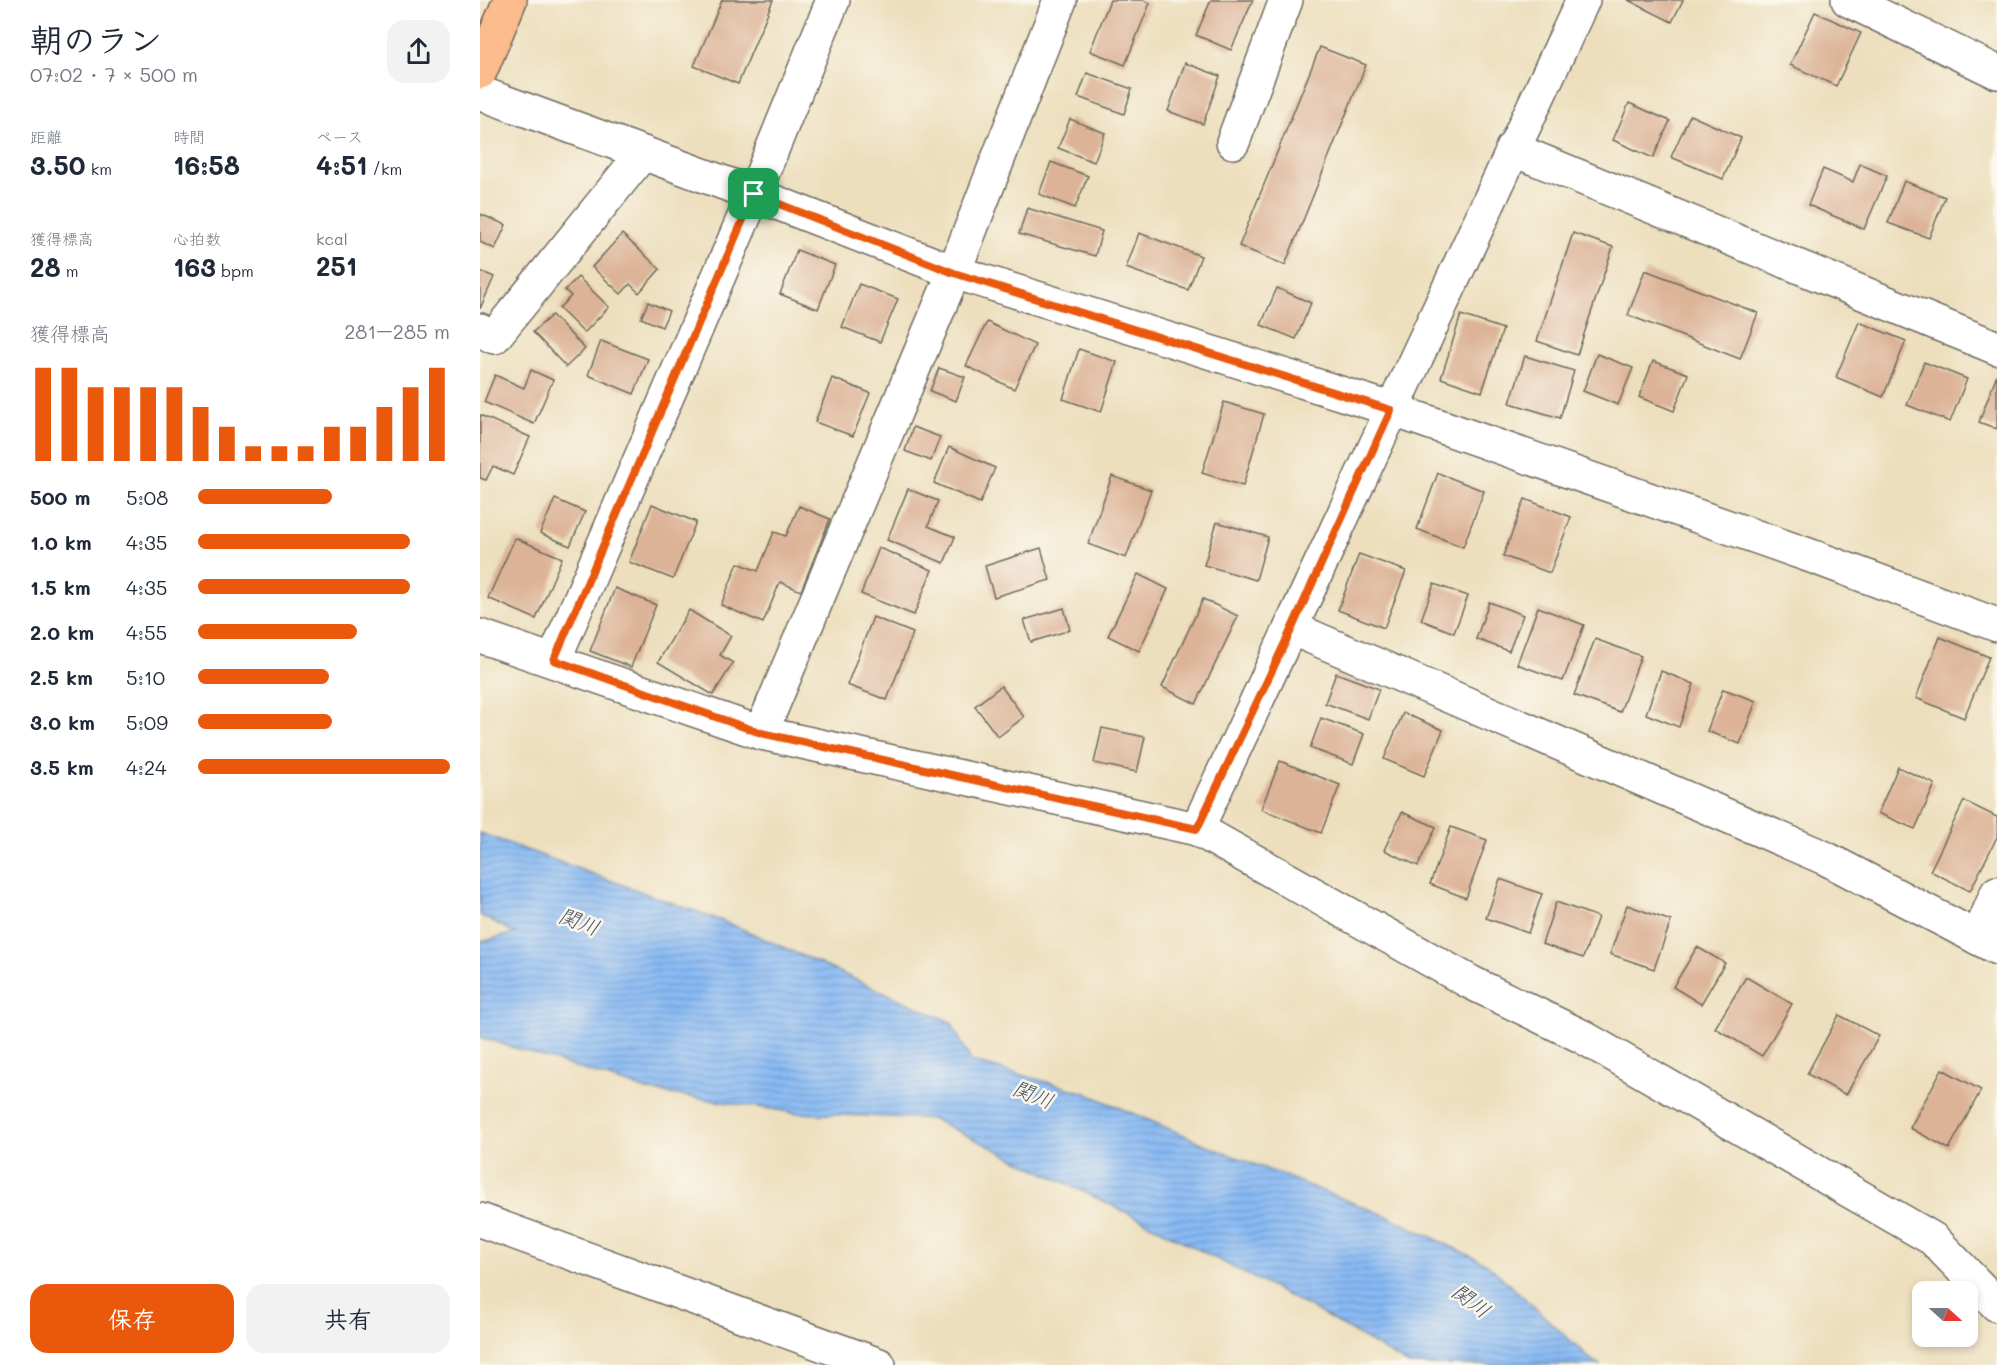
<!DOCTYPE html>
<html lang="ja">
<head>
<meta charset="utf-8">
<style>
	body { margin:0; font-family:Mali,"Klee One",sans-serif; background:#f2f2f3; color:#1f2937; height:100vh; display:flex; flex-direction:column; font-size:22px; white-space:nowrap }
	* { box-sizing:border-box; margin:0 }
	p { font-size:20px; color:#747a83 }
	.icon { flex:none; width:33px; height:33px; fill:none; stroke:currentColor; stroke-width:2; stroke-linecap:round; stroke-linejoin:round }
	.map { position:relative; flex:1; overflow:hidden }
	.side { display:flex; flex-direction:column; background:#fff; width:480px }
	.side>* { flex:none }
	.needle { width:39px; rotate:111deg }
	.tools { position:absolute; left:1432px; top:1281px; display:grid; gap:12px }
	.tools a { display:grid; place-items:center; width:66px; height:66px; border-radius:12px; background:#fff; box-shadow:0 3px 9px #0003; font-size:30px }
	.pin { position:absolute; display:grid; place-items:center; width:51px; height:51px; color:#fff; margin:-26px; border-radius:12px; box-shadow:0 3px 9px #0006 }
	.round { display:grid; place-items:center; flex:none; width:63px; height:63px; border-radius:18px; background:#f2f2f3 }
	.headline { display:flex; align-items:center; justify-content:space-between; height:102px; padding:0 30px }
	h1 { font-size:33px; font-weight:700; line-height:45px }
	.figures { display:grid; grid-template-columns:repeat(3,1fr); gap:9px; height:102px; padding:6px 30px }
	.figures div { display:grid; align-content:center }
	.figures b { font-size:26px; font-weight:700 }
	.figures small { font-size:16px; font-weight:400 }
	.figures p { font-size:16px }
	.chart { height:168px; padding:12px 30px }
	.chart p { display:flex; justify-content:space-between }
	.chart svg { width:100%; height:108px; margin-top:6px; stroke:#ea580c; stroke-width:6 }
	.cta { display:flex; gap:12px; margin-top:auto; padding:12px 30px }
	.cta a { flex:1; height:69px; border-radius:18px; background:#ea580c; color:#fff; font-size:24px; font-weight:700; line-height:69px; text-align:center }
	.cta a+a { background:#f2f2f3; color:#1f2937 }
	ul { padding:0 30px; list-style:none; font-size:20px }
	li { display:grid; grid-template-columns:96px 72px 1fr; align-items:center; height:45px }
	li i { height:15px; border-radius:8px; background:#ea580c }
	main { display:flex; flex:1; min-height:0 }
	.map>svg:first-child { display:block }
	.water { fill:url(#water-rules); stroke:#597290; stroke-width:1.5 }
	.building { fill:#dcb397 }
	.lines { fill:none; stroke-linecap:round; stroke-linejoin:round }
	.minor-casing { stroke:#6f6a5e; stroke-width:36 }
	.major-casing { stroke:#6f6a5e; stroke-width:36 }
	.minor { stroke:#fff; stroke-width:33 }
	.major { stroke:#fbbb8c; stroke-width:33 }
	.route-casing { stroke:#fff; stroke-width:12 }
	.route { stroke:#ea580c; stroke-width:8 }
	.labels { text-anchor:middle; stroke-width:5; stroke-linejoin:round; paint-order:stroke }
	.water-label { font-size:21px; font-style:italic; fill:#475667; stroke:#fbf7ec }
</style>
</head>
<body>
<main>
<section class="side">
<div class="headline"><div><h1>朝のラン</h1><p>07:02 · 7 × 500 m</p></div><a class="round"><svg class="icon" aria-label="share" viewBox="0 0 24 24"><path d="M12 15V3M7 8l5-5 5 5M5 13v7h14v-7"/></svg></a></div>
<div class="figures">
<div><p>距離</p><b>3.50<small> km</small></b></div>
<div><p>時間</p><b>16:58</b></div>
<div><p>ペース</p><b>4:51<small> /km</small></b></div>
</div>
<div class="figures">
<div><p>獲得標高</p><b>28<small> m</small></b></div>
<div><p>心拍数</p><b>163<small> bpm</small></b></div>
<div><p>kcal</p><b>251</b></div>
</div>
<div class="chart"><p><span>獲得標高</span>281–285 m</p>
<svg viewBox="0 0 160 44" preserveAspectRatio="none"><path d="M5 44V6M15 44V6M25 44V14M35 44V14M45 44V14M55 44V14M65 44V22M75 44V30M85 44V38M95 44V38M105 44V38M115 44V30M125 44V30M135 44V22M145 44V14M155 44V6"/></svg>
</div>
<ul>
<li><b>500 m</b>5:08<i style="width:53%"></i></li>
<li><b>1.0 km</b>4:35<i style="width:84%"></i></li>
<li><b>1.5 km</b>4:35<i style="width:84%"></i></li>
<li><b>2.0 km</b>4:55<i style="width:63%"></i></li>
<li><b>2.5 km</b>5:10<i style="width:52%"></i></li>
<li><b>3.0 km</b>5:09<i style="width:53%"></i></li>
<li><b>3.5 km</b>4:24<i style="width:100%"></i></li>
</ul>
<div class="cta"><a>保存</a><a>共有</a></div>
</section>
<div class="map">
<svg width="1517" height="1365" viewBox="0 0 1517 1365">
	<defs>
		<pattern id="water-rules" width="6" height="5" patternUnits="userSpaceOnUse" patternTransform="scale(1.5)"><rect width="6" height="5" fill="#87b9f4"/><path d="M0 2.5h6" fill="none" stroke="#6f97c6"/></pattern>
	</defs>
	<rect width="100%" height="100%" fill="#fbf7ec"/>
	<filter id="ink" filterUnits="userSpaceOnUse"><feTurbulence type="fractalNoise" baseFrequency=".0167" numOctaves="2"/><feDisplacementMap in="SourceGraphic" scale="12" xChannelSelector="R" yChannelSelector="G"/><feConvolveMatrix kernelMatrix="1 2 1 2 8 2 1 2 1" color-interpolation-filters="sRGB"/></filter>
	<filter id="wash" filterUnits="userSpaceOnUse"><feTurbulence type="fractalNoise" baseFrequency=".008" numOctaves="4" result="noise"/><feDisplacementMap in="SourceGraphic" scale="24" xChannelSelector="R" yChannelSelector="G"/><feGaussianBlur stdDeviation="1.35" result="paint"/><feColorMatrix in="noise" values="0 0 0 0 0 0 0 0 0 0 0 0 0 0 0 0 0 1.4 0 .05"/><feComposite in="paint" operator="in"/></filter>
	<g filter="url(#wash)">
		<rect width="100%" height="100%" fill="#eddfbe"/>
		<!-- water -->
		<polygon class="water" points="0,833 253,925 471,1022 491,1061 603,1092 743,1152 912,1218 1007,1264 1114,1362 1121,1365 929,1365 837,1311 666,1222 453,1119 317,1113 170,1091 0,1037 0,942 35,933 0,915"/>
		<g id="blocks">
			<!-- building -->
			<g class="building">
				<polygon points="242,0 293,0 258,84 214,66"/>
				<polygon points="630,0 663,0 670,3 645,65 610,51"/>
				<polygon points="731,0 773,0 751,50 716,35"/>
				<polygon points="1148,0 1203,0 1192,22"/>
				<polygon points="1335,12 1381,33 1356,86 1310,65"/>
				<polygon points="840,47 886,65 805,265 759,246"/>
				<polygon points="705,63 740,76 723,124 688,111"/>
				<polygon points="607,73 652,89 644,114 598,97"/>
				<polygon points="1149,103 1190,121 1173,158 1133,140"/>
				<polygon points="1210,115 1261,138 1243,179 1191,157"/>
				<polygon points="590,119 625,133 614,162 578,148"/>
				<polygon points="571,162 608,176 595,208 559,194"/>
				<polygon points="1380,164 1407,176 1384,229 1328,205 1343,169 1373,182"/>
				<polygon points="1424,181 1465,197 1449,238 1408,223"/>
				<polygon points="547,208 622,231 615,256 539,234"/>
				<polygon points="0,214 26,225 15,249 0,242"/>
				<polygon points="659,233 721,256 708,290 646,268"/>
				<polygon points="1093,233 1133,247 1097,355 1057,341"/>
				<polygon points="142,234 180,269 159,293 150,284 141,294 112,267"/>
				<polygon points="317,250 355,265 338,309 300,294"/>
				<polygon points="1165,270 1278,313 1260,359 1148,315"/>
				<polygon points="0,271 14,277 0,309"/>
				<polygon points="98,277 129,307 104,333 79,308 91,296 85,290"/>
				<polygon points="379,284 418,299 400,342 362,327"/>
				<polygon points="797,288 831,303 816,339 781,325"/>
				<polygon points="168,302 189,311 182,327 161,318"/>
				<polygon points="72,315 105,349 86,367 53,332"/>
				<polygon points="981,315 1023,329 1002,392 961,378"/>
				<polygon points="507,322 555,345 534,389 486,366"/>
				<polygon points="1379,322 1426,341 1403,397 1356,377"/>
				<polygon points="121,341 168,359 154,394 108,375"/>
				<polygon points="599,349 637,362 621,412 583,399"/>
				<polygon points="1117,354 1153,368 1138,405 1103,391"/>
				<polygon points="1045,356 1094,371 1080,418 1030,403"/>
				<polygon points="1173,361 1208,374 1194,411 1159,397"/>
				<polygon points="1444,362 1487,379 1470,422 1427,405"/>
				<polygon points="459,368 485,377 476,401 450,391"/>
				<polygon points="51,370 73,380 54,424 4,402 15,375 44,388"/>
				<polygon points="1517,374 1517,429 1499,422"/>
				<polygon points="352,378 390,393 373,436 335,422"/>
				<polygon points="744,402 784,414 763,486 722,473"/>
				<polygon points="0,415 50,437 33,475 13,466 6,480 0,478"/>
				<polygon points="433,427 460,437 451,461 425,451"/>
				<polygon points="469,447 515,468 500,503 454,483"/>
				<polygon points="958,473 1004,491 983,547 937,529"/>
				<polygon points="632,476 671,490 646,558 608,544"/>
				<polygon points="428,489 458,501 448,526 475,537 464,563 407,540"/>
				<polygon points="75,499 105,512 90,546 60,533"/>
				<polygon points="1045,499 1091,517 1070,573 1023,556"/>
				<polygon points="172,504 216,522 193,579 149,562"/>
				<polygon points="319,506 350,519 321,591 300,582 283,623 241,605 258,563 278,571 294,532 306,536"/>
				<polygon points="737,522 788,537 776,580 724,565"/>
				<polygon points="35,538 82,558 56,619 8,598"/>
				<polygon points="399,548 452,570 434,615 381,594"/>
				<polygon points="561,548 570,580 514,597 505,566"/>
				<polygon points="879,554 926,571 904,628 858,610"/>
				<polygon points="658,574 688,589 659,651 628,636"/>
				<polygon points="954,584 988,596 974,633 941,620"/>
				<polygon points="135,588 176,605 151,667 110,651"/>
				<polygon points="723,599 758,616 716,704 682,687"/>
				<polygon points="1009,602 1043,615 1029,651 996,639"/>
				<polygon points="1058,607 1104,625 1083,681 1037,664"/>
				<polygon points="584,608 590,630 551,642 544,620"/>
				<polygon points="209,610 251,636 240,655 253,663 233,695 178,662"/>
				<polygon points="393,617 433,633 407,700 367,685"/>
				<polygon points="1460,637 1509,657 1484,718 1436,698"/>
				<polygon points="1115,639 1161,656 1140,712 1094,695"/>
				<polygon points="1181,671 1214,684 1199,727 1166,714"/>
				<polygon points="856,673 899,689 888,719 845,703"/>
				<polygon points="521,686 544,717 518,737 495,706"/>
				<polygon points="1243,689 1276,701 1260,744 1227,731"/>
				<polygon points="923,713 963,730 944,776 904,759"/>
				<polygon points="841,718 884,734 873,764 830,748"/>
				<polygon points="622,728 665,737 657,772 614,763"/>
				<polygon points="800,761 860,785 841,833 781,809"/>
				<polygon points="1418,767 1455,784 1435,829 1398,813"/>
				<polygon points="1484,801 1517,817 1517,837 1490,891 1450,871"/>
				<polygon points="922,812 956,827 938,866 904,850"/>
				<polygon points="971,827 1007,840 986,898 950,884"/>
				<polygon points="1020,879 1062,894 1048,933 1006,918"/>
				<polygon points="1076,902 1118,917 1103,958 1062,944"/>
				<polygon points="1147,905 1191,921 1174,969 1130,954"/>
				<polygon points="1217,947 1245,963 1221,1004 1193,987"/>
				<polygon points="1266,977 1312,1004 1282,1056 1235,1028"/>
				<polygon points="1359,1015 1399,1036 1366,1095 1327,1074"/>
				<polygon points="1462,1069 1501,1090 1469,1149 1430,1128"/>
			</g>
		</g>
	</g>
	<g filter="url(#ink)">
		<use href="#blocks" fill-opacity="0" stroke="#6f6a5e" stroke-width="1.5"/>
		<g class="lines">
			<defs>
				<g id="minor">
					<polyline points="1368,0 1517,72"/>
					<polyline points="0,93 274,194 474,272 911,409 1334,557 1517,625"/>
					<polyline points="753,142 806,0"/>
					<polyline points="1032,149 1517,348"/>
					<polyline points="0,330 14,337 163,153"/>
					<polyline points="811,628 1345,858 1517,948"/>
					<polyline points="0,636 281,733 717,829 990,982 1101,1036 1453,1239 1517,1305"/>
					<polyline points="74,660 274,194 353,0"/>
					<polyline points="281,733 474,272 580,0"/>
					<path d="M717,829C847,553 973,276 1103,0"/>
					<polyline points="1498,938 1517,893"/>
					<polyline points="0,1220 399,1365"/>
				</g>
				<polyline id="major" points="0,72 30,0"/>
			</defs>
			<!-- minor casing -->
			<use href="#minor" class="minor-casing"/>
			<!-- major casing -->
			<use href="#major" class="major-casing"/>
			<!-- minor -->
			<use href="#minor" class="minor"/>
			<!-- major -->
			<use href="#major" class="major"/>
		</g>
	</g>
	<g class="lines" filter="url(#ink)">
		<defs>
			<polygon id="route" points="274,194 474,273 911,410 812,628 717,829 281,733 74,660"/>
		</defs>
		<!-- route casing -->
		<use href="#route" class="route-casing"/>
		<!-- route -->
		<use href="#route" class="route"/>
	</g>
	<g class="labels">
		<!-- water labels -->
		<g class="water-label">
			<text transform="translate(99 922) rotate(21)" y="7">関川</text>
			<text transform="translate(553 1095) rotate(22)" y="7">関川</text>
			<text transform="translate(991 1301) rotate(37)" y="7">関川</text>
		</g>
	</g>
</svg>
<div class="tools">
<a><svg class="needle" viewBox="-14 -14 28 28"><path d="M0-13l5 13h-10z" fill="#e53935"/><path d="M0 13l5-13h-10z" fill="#747a83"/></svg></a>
</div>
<div class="pin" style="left:274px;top:194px;background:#1e9e55"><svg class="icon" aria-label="arrive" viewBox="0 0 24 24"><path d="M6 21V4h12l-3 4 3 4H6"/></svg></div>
</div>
</main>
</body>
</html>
